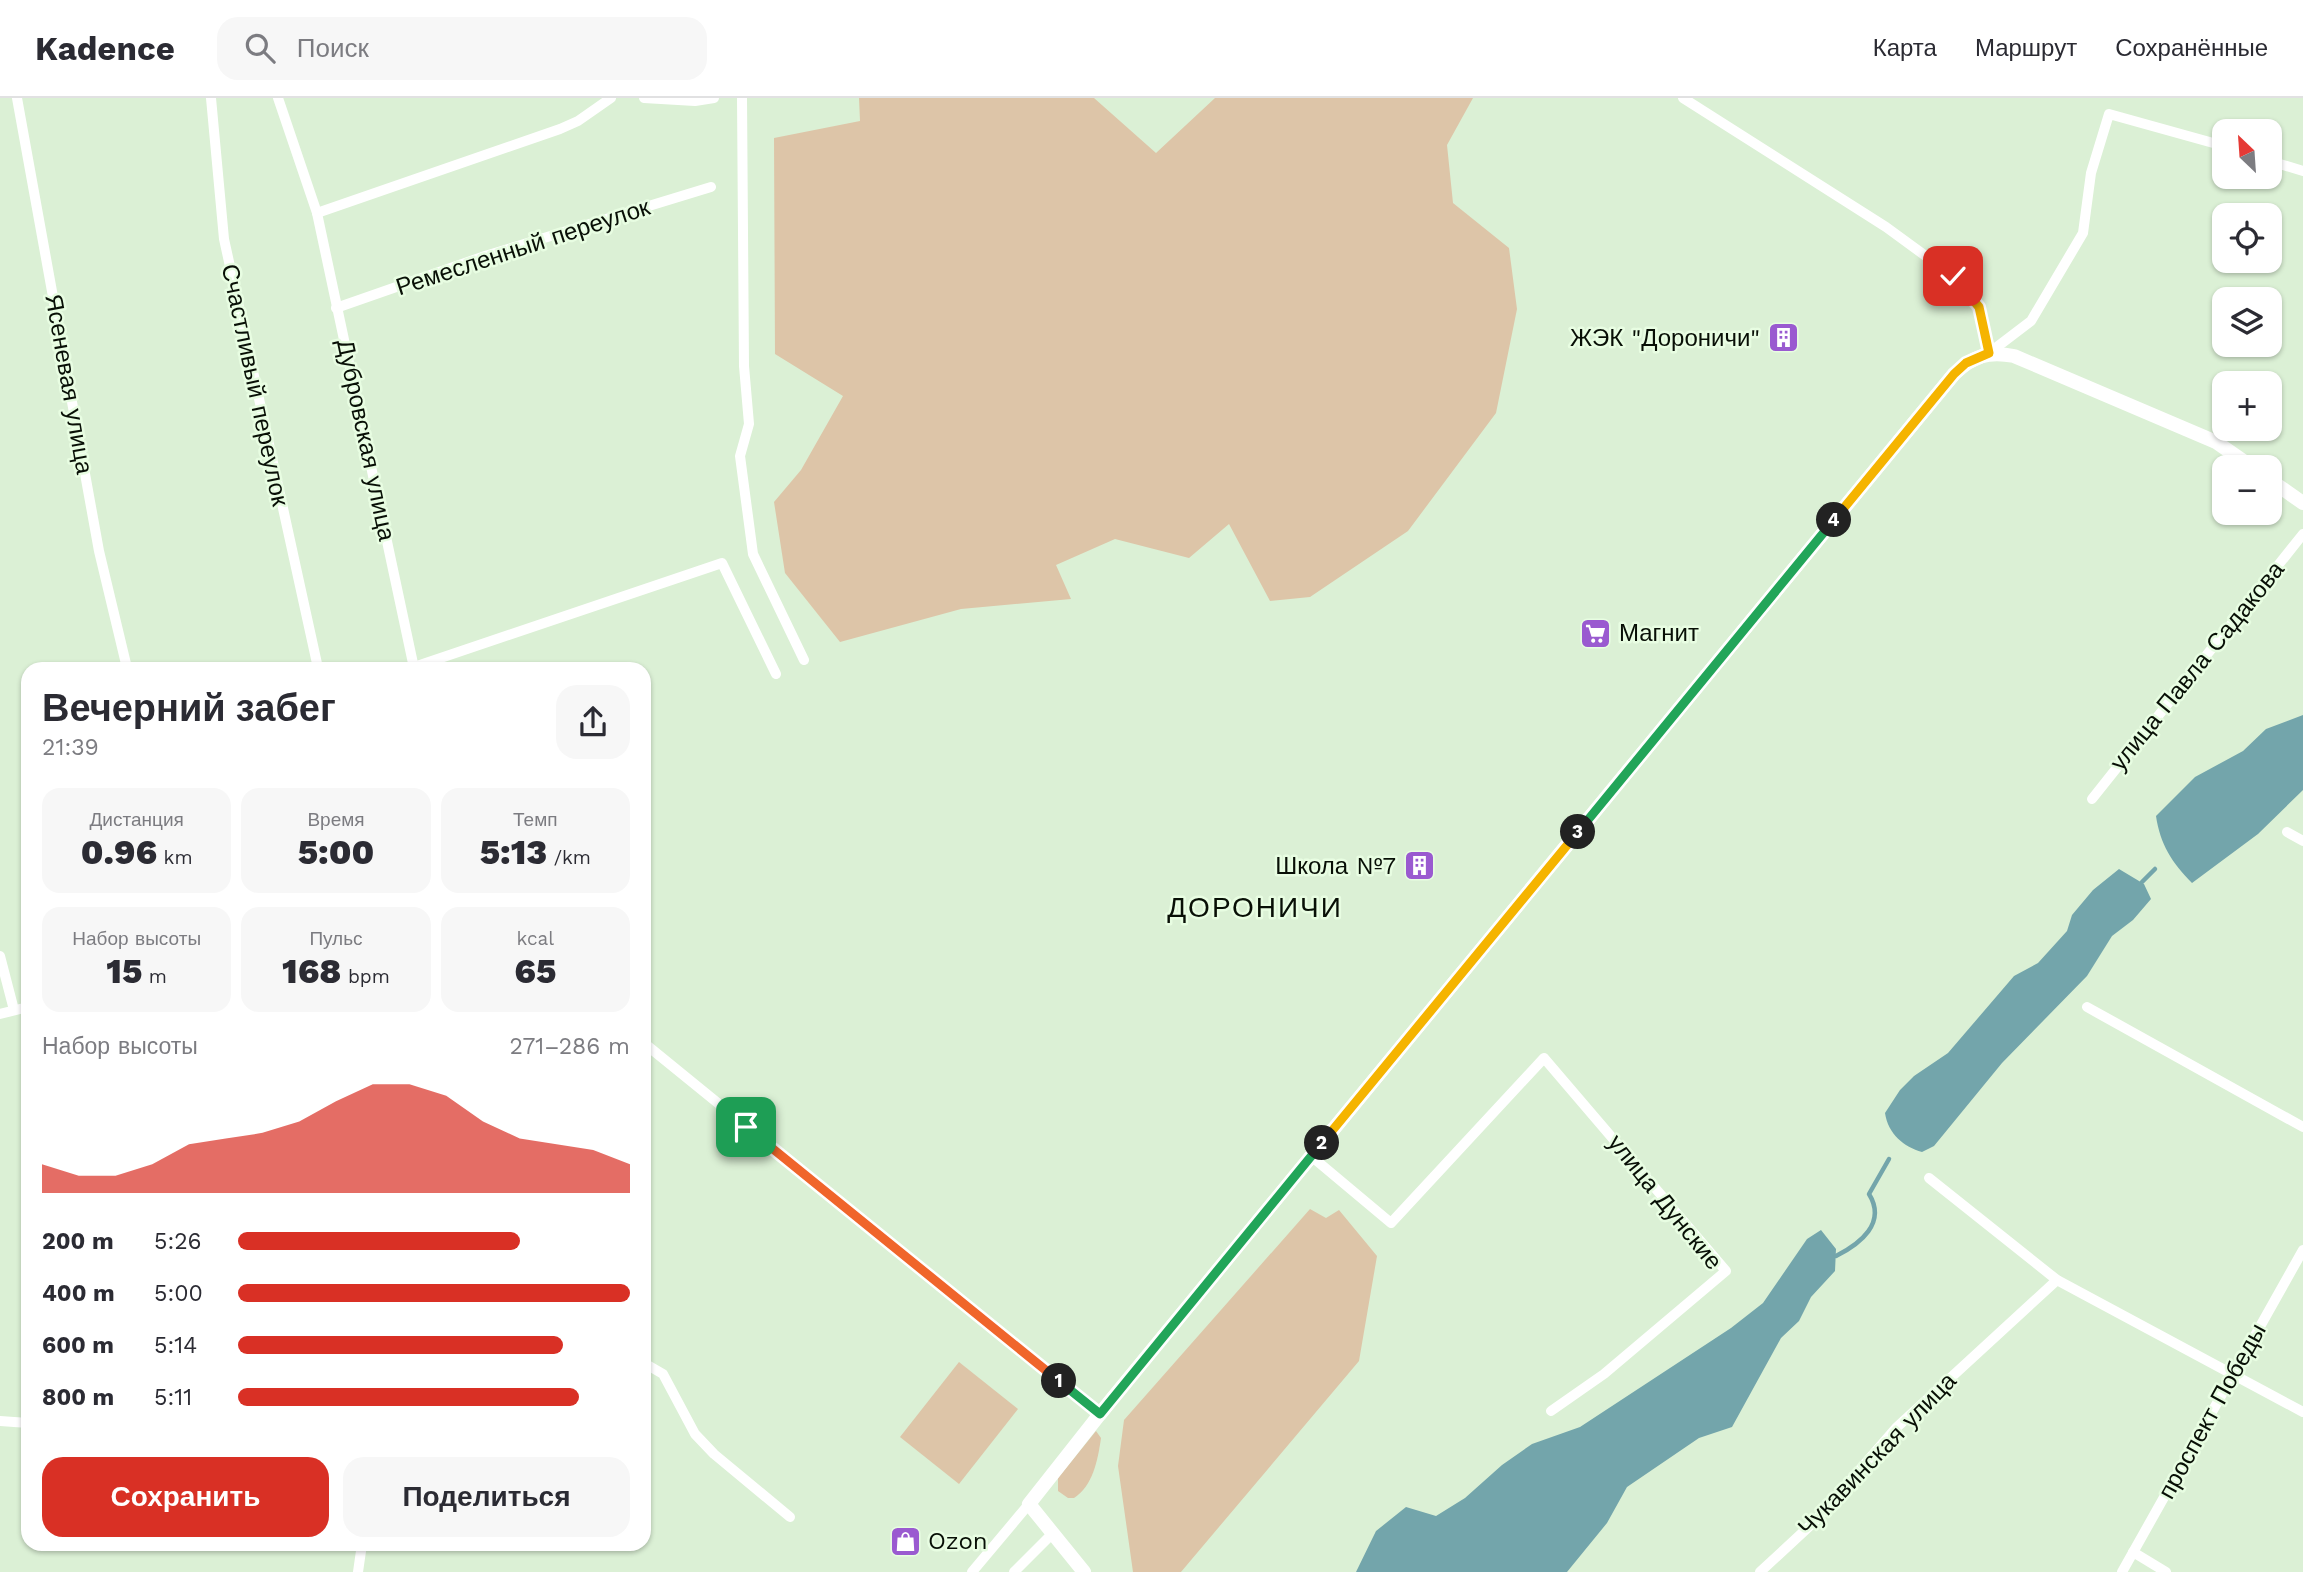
<!DOCTYPE html>
<html lang="ru">
<head>
<meta charset="utf-8">
<style>
	body { margin:0; font-family:"Work Sans",sans-serif; background:#f7f7f7; color:#2b2b33; height:100vh; display:flex; flex-direction:column; font-size:26px; white-space:nowrap }
	* { box-sizing:border-box; margin:0 }
	p { font-size:23px; color:#7c7c81 }
	.icon { flex:none; width:38px; height:38px; fill:none; stroke:currentColor; stroke-width:2; stroke-linecap:round; stroke-linejoin:round }
	.map { position:relative; flex:1; overflow:hidden }
	.drawer { position:absolute; left:21px; top:564px; width:630px; height:889px; display:flex; flex-direction:column; background:#fff; border-radius:21px; box-shadow:0 2px 5px #0004 }
	.drawer>* { flex:none }
	.needle { width:46px; rotate:335deg }
	.buttons { position:absolute; left:2212px; top:21px; display:grid; gap:14px }
	.buttons a { display:grid; place-items:center; width:70px; height:70px; border-radius:14px; background:#fff; box-shadow:0 2px 5px #0004; font-size:35px }
	.pin { position:absolute; display:grid; place-items:center; width:60px; height:60px; color:#fff; margin:-30px; border-radius:14px; box-shadow:0 4px 10px #0006 }
	.km { position:absolute; width:35px; height:35px; margin:-18px; border-radius:50%; background:#222; color:#fff; font-size:19px; line-height:35px; text-align:center }
	.round { display:grid; place-items:center; flex:none; width:74px; height:74px; border-radius:21px; background:#f7f7f7 }
	.headline { display:flex; align-items:center; justify-content:space-between; height:119px; padding:0 21px }
	h1 { font-size:38px; font-weight:800; line-height:52px }
	.figures { display:grid; grid-template-columns:repeat(3,1fr); gap:10px; height:119px; padding:7px 21px }
	.figures div { display:grid; align-content:center; border-radius:18px; background:#f7f7f7; text-align:center }
	.figures b { font-size:35px; font-weight:800 }
	.figures small { font-size:19px; font-weight:400 }
	.figures p { font-size:19px }
	.chart { height:196px; padding:14px 21px }
	.chart p { display:flex; justify-content:space-between }
	.chart svg { width:100%; height:126px; margin-top:7px; fill:#d93025; opacity:.7 }
	.cta { display:flex; gap:14px; margin-top:auto; padding:14px 21px }
	.cta a { flex:1; height:80px; border-radius:21px; background:#d93025; color:#fff; font-size:28px; font-weight:800; line-height:80px; text-align:center }
	.cta a+a { background:#f7f7f7; color:#2b2b33 }
	ul { padding:0 21px; list-style:none; font-size:23px }
	li { display:grid; grid-template-columns:112px 84px 1fr; align-items:center; height:52px }
	li i { height:18px; border-radius:9px; background:#d93025 }
	header { display:flex; align-items:center; gap:42px; box-sizing:border-box; height:98px; padding:0 35px; background:#fff; border-bottom:2px solid #e1e1e2 }
	header strong { font-size:33px }
	nav { display:flex; gap:38px; margin-inline-start:auto; font-size:24px }
	.search { width:490px; height:63px; background:#f7f7f7; display:flex; align-items:center; gap:18px; box-sizing:border-box; padding:0 24px; border-radius:21px; color:#7c7c81; font-size:26px }
	.map>svg:first-child { display:block }
	.green { fill:#ddc5a8 }
	.water { fill:#73a5ab }
	.lines { fill:none; stroke-linecap:round; stroke-linejoin:round }
	.stream { stroke:#73a5ab; stroke-width:4.5 }
	.street { stroke:#fff; stroke-width:10 }
	.secondary { stroke:#fff; stroke-width:14 }
	.split-1-casing { stroke:#fff; stroke-width:14 }
	.split-2-casing { stroke:#fff; stroke-width:14 }
	.split-3-casing { stroke:#fff; stroke-width:14 }
	.split-4-casing { stroke:#fff; stroke-width:14 }
	.split-5-casing { stroke:#fff; stroke-width:14 }
	.split-1 { stroke:#f0652b; stroke-width:9 }
	.split-2 { stroke:#22a559; stroke-width:9 }
	.split-3 { stroke:#f5b400; stroke-width:9 }
	.split-4 { stroke:#22a559; stroke-width:9 }
	.split-5 { stroke:#f5b400; stroke-width:9 }
	.labels { text-anchor:middle; stroke-width:5; stroke-linejoin:round; paint-order:stroke }
	.street-label { font-size:24px; fill:#080f06; stroke:#e8fde2 }
	.poi-label { font-size:24px; fill:#080f06; stroke:#e8fde2; text-anchor:end }
	.quarter-label { font-size:28px; letter-spacing:2px; fill:#080f06; stroke:#e8fde2 }
</style>
</head>
<body>
<header>
<strong>Kadence</strong>
<div class="search"><svg class="icon" aria-label="search" viewBox="0 0 24 24"><circle cx="10" cy="10" r="6"/><path d="M15 15l6 6"/></svg>Поиск</div>
<nav><a>Карта</a><a>Маршрут</a><a>Сохранённые</a></nav>
</header>
<div class="map">
<svg width="2303" height="1474" viewBox="0 0 2303 1474">
	<rect width="100%" height="100%" fill="#dbf0d5"/>
	<!-- green -->
	<g class="green">
		<polygon points="859,0 1094,0 1156,55 1215,0 1473,0 1447,47 1453,105 1509,150 1517,211 1496,315 1408,433 1310,499 1270,503 1229,426 1189,460 1115,441 1056,467 1071,501 961,511 840,544 785,475 774,404 801,372 843,298 775,256 774,40 860,23"/>
		<polygon points="1310,1111 1326,1120 1339,1112 1377,1158 1359,1263 1181,1474 1133,1474 1118,1368 1124,1322"/>
		<polygon points="959,1264 1018,1311 959,1386 900,1339"/>
		<path d="M1096,1333L1101,1340C1098,1361 1093,1388 1074,1400H1068L1058,1393V1380Z"/>
	</g>
	<!-- water -->
	<g class="water">
		<path d="M2303,617V692L2258,736L2192,785C2172,765 2160,746 2156,718L2195,679L2243,653L2266,631Z"/>
		<path d="M2119,771L2144,786L2151,801L2133,822L2112,838L2087,878L2002,965L1934,1048L1922,1054C1904,1049 1888,1036 1885,1015L1900,992L1914,978L1948,955L2014,878L2038,865L2067,833L2072,817L2093,792Z"/>
		<polygon points="1821,1132 1836,1151 1835,1173 1811,1199 1799,1223 1781,1240 1732,1329 1699,1340 1627,1389 1607,1425 1567,1474 1356,1474 1376,1433 1406,1409 1436,1418 1465,1400 1502,1367 1532,1346 1580,1329 1731,1230 1763,1205 1807,1141"/>
	</g>
	<g class="lines">
		<!-- stream -->
		<g class="stream">
			<polyline points="2142,784 2155,771"/>
			<path d="M1836,1158C1860,1146 1887,1125 1869,1096L1889,1061"/>
		</g>
		<!-- street -->
		<g class="street">
			<polyline points="17,0 99,453 127,570"/>
			<polyline points="211,0 224,141 318,570"/>
			<polyline points="278,0 317,115 414,570"/>
			<polyline points="644,0 695,3 714,0"/>
			<polyline points="742,0 744,268 749,326 740,358 753,456 804,562"/>
			<polyline points="1683,0 1886,129 1953,178 1979,209 1989,255"/>
			<polyline points="2270,63 2303,73"/>
			<polyline points="317,115 560,31 578,23 611,0"/>
			<polyline points="336,210 485,158 711,89"/>
			<polyline points="1989,255 2031,223 2083,135 2091,75 2109,16 2224,48"/>
			<polyline points="414,569 722,465 776,576"/>
			<polyline points="2092,701 2303,436"/>
			<polyline points="2287,734 2303,743"/>
			<polyline points="0,858 14,912"/>
			<polyline points="2087,909 2303,1029"/>
			<polyline points="0,916 28,909"/>
			<polyline points="644,945 1100,1316"/>
			<polyline points="1311,1058 1391,1125 1544,960 1726,1173 1604,1276 1551,1313"/>
			<polyline points="1929,1080 2057,1182 2303,1314"/>
			<polyline points="644,1265 663,1276 695,1336 714,1356 790,1419"/>
			<polyline points="0,1323 28,1325"/>
			<polyline points="2133,1454 2166,1474"/>
			<polyline points="358,1474 362,1446"/>
			<polyline points="972,1474 1029,1406"/>
			<polyline points="1014,1474 1053,1435"/>
			<polyline points="1760,1474 1815,1423 1896,1330 2057,1182"/>
			<polyline points="2122,1474 2303,1152"/>
		</g>
		<!-- secondary -->
		<g class="secondary">
			<polyline points="2270,382 2303,405"/>
			<path d="M1084,1474L1029,1406L1111,1302L1954,276C1973,258 1988,253 2014,258L2216,344L2252,369"/>
		</g>
	</g>
	<g class="lines">
		<defs>
			<polyline id="split-1" points="746,1029 1059,1283"/>
			<polyline id="split-2" points="1059,1283 1100,1316 1322,1045"/>
			<polyline id="split-3" points="1322,1045 1578,734"/>
			<polyline id="split-4" points="1578,734 1834,422"/>
			<polyline id="split-5" points="1834,422 1954,276 1966,265 1989,255 1979,209 1953,178"/>
		</defs>
		<!-- split-1 casing -->
		<use href="#split-1" class="split-1-casing"/>
		<!-- split-2 casing -->
		<use href="#split-2" class="split-2-casing"/>
		<!-- split-3 casing -->
		<use href="#split-3" class="split-3-casing"/>
		<!-- split-4 casing -->
		<use href="#split-4" class="split-4-casing"/>
		<!-- split-5 casing -->
		<use href="#split-5" class="split-5-casing"/>
		<!-- split-1 -->
		<use href="#split-1" class="split-1"/>
		<!-- split-2 -->
		<use href="#split-2" class="split-2"/>
		<!-- split-3 -->
		<use href="#split-3" class="split-3"/>
		<!-- split-4 -->
		<use href="#split-4" class="split-4"/>
		<!-- split-5 -->
		<use href="#split-5" class="split-5"/>
	</g>
	<!-- icons -->
	<defs>
		<symbol id="building-square" viewBox="-11 -11 22 22"><rect x="-9" y="-9" width="18" height="18" rx="4" fill="#9a5ad0" stroke="#e8fde2"/><path d="M-4-6H4V6H1V3H-1V6H-4ZM-2.5-4.3h1.7v1.8h-1.7ZM.8-4.3h1.7v1.8H.8ZM-2.5-1h1.7V.8h-1.7ZM.8-1h1.7V.8H.8Z" fill="#fff"/></symbol>
		<symbol id="supermarket-square" viewBox="-11 -11 22 22"><rect x="-9" y="-9" width="18" height="18" rx="4" fill="#9a5ad0" stroke="#e8fde2"/><path d="M-6-5.5h2.5l.6 2H6L4.5 2H-2.5L-4.4-4H-6ZM-1.5 3.2a1.3 1.3 0 1 0 .1 0ZM3 3.2a1.3 1.3 0 1 0 .1 0Z" fill="#fff"/></symbol>
		<symbol id="shop-square" viewBox="-11 -11 22 22"><rect x="-9" y="-9" width="18" height="18" rx="4" fill="#9a5ad0" stroke="#e8fde2"/><path d="M-5-2.5h2.3a2.7 3.5 0 0 1 5.4 0H5L5.5 6h-11ZM-1.5-2.5h3a1.5 2.3 0 0 0-3 0Z" fill="#fff"/></symbol>
	</defs>
	<g fill-rule="evenodd">
		<use href="#building-square" x="1766" y="222" width="35" height="35"/>
		<use href="#supermarket-square" x="1578" y="518" width="35" height="35"/>
		<use href="#building-square" x="1402" y="750" width="35" height="35"/>
		<use href="#shop-square" x="888" y="1426" width="35" height="35"/>
	</g>
	<g class="labels">
		<!-- street labels -->
		<g class="street-label">
			<text transform="translate(523 149) rotate(-18)" y="8">Ремесленный переулок</text>
			<text transform="translate(69 286) rotate(80)" y="8">Ясеневая улица</text>
			<text transform="translate(255 287) rotate(78)" y="8">Счастливый переулок</text>
			<text transform="translate(366 342) rotate(78)" y="8">Дубровская улица</text>
			<text transform="translate(2197 568) rotate(-51)" y="8">улица Павла Садакова</text>
			<text transform="translate(1665 1104) rotate(51)" y="8">улица Дунские</text>
			<text transform="translate(2212 1313) rotate(-61)" y="8">проспект Победы</text>
			<text transform="translate(1877 1356) rotate(-46)" y="8">Чукавинская улица</text>
		</g>
		<!-- poi labels -->
		<g class="poi-label">
			<text x="1760" y="248">ЖЭК "Дороничи"</text>
			<text x="1619" y="543" text-anchor="start">Магнит</text>
			<text x="1396" y="776">Школа №7</text>
			<text x="928" y="1451" text-anchor="start">Ozon</text>
		</g>
		<!-- quarter labels -->
		<g class="quarter-label">
			<text x="1255" y="819">ДОРОНИЧИ</text>
		</g>
	</g>
</svg>
<div class="buttons">
<a><svg class="needle" viewBox="-14 -14 28 28"><path d="M0-13l5 13h-10z" fill="#e53935"/><path d="M0 13l5-13h-10z" fill="#7c7c81"/></svg></a>
<a><svg class="icon" aria-label="locate" viewBox="0 0 24 24"><circle cx="12" cy="12" r="6"/><path d="M12 2v4M12 18v4M2 12h4M18 12h4"/></svg></a>
<a><svg class="icon" aria-label="layers" viewBox="0 0 24 24"><path d="M12 4l9 5-9 5-9-5zM3 14l9 5 9-5"/></svg></a>
<a>+</a>
<a>−</a>
</div>
<div class="pin" style="left:746px;top:1029px;background:#1e9e55"><svg class="icon" aria-label="arrive" viewBox="0 0 24 24"><path d="M6 21V4h12l-3 4 3 4H6"/></svg></div>
<div class="pin" style="left:1953px;top:178px;background:#d93025"><svg class="icon" aria-label="check" viewBox="0 0 24 24"><path d="M5 12l5 5 9-10"/></svg></div>
<b class="km" style="left:1059px;top:1283px">1</b>
<b class="km" style="left:1322px;top:1045px">2</b>
<b class="km" style="left:1578px;top:734px">3</b>
<b class="km" style="left:1834px;top:422px">4</b>
<section class="drawer">
<div class="headline"><div><h1>Вечерний забег</h1><p>21:39</p></div><a class="round"><svg class="icon" aria-label="share" viewBox="0 0 24 24"><path d="M12 15V3M7 8l5-5 5 5M5 13v7h14v-7"/></svg></a></div>
<div class="figures">
<div><p>Дистанция</p><b>0.96<small> km</small></b></div>
<div><p>Время</p><b>5:00</b></div>
<div><p>Темп</p><b>5:13<small> /km</small></b></div>
</div>
<div class="figures">
<div><p>Набор высоты</p><b>15<small> m</small></b></div>
<div><p>Пульс</p><b>168<small> bpm</small></b></div>
<div><p>kcal</p><b>65</b></div>
</div>
<div class="chart"><p><span>Набор высоты</span>271–286 m</p>
<svg viewBox="0 0 160 44" preserveAspectRatio="none"><path d="M0 44V34L10 38L20 38L30 34L40 27L50 25L60 23L70 19L80 12L90 6L100 6L110 10L120 19L130 25L140 27L150 29L160 34V44z"/></svg>
</div>
<ul>
<li><b>200 m</b>5:26<i style="width:72%"></i></li>
<li><b>400 m</b>5:00<i style="width:100%"></i></li>
<li><b>600 m</b>5:14<i style="width:83%"></i></li>
<li><b>800 m</b>5:11<i style="width:87%"></i></li>
</ul>
<div class="cta"><a>Сохранить</a><a>Поделиться</a></div>
</section>
</div>
</body>
</html>
